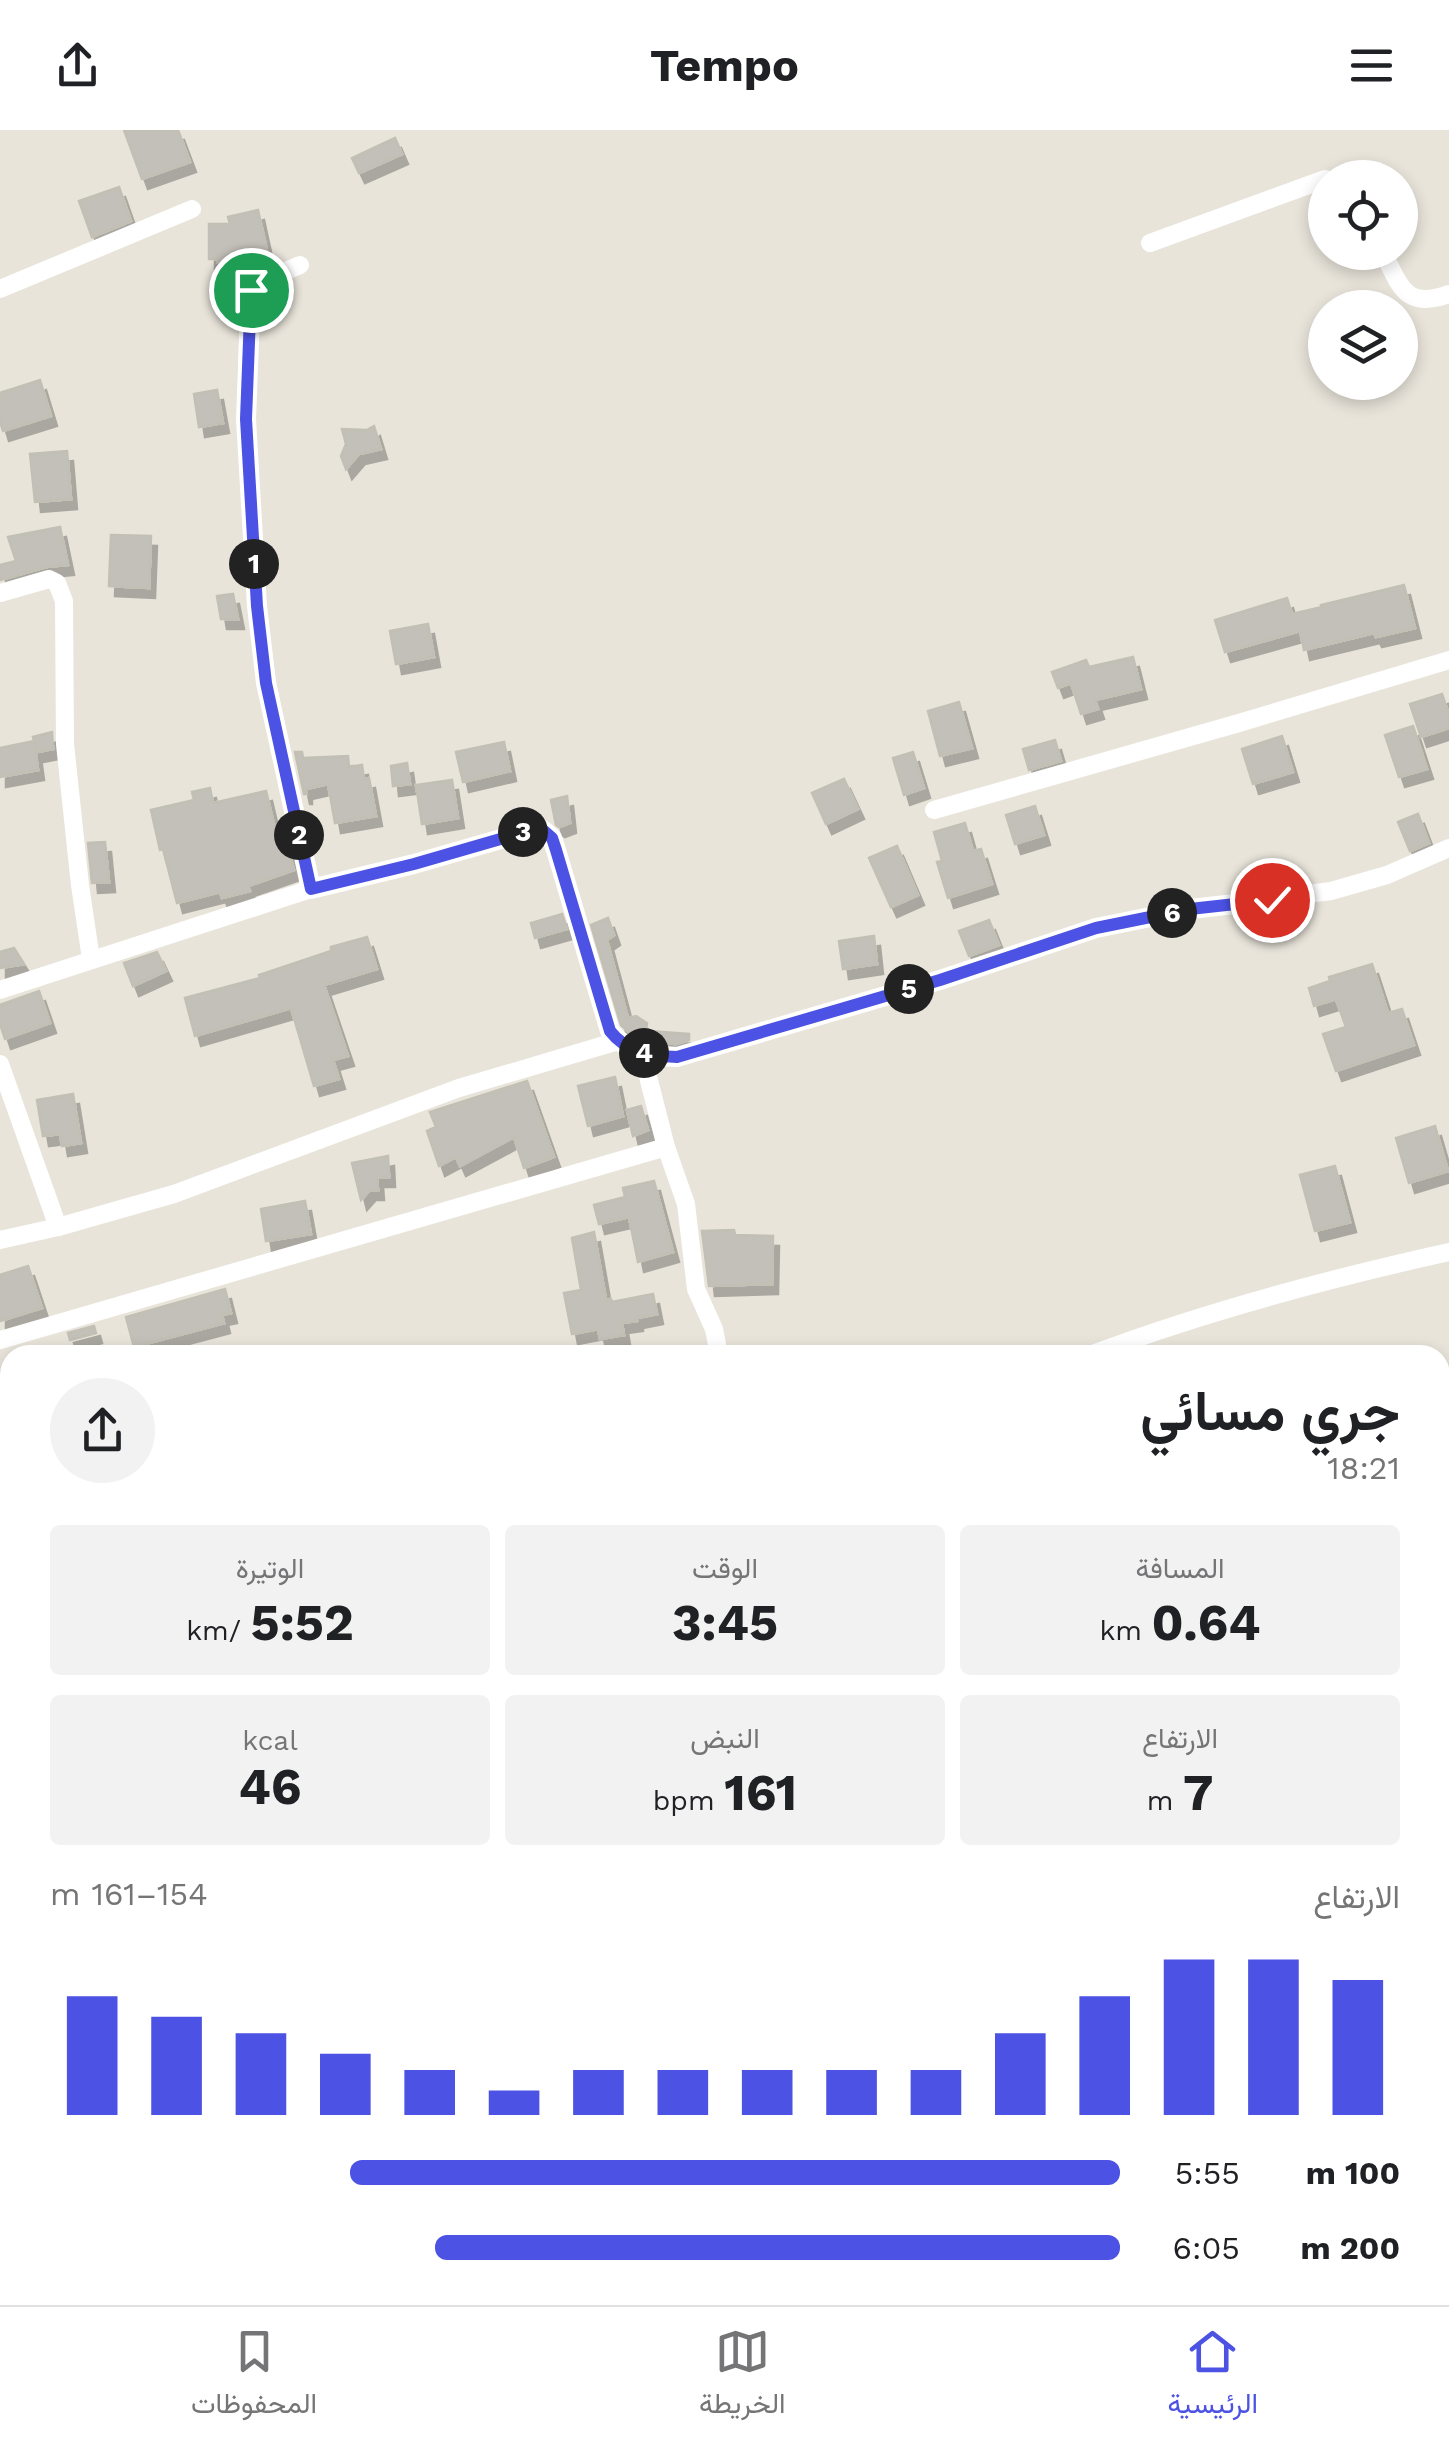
<!DOCTYPE html>
<html lang="ar">
<head>
<meta charset="utf-8">
<style>
	body { margin:0; font-family:"Work Sans",Vazirmatn,sans-serif; background:#f2f2f2; color:#202124; direction:rtl; height:100vh; display:flex; flex-direction:column; font-size:38px; white-space:nowrap }
	* { box-sizing:border-box; margin:0 }
	p { font-size:32px; color:#757577 }
	.icon { flex:none; width:55px; height:55px; fill:none; stroke:currentColor; stroke-width:2; stroke-linecap:round; stroke-linejoin:round }
	.map { position:relative; flex:1; overflow:hidden; direction:ltr }
	.drawer { position:absolute; left:0px; top:1215px; width:1450px; height:960px; display:flex; flex-direction:column; background:#fff; border-radius:30px 30px 0 0; box-shadow:0 5px 15px #0003; direction:rtl }
	.drawer>* { flex:none }
	.controls { position:absolute; left:1308px; top:30px; display:grid; gap:20px }
	.controls a { display:grid; place-items:center; width:110px; height:110px; border-radius:50%; background:#fff; box-shadow:0 5px 15px #0003; font-size:50px }
	.pin { position:absolute; display:grid; place-items:center; width:85px; height:85px; color:#fff; margin:-42px; border:5px solid #fff; border-radius:50%; box-shadow:0 2px 10px #0007 }
	.km { position:absolute; width:50px; height:50px; margin:-25px; border-radius:50%; background:#222; color:#fff; font-size:28px; line-height:50px; text-align:center }
	.round { display:grid; place-items:center; flex:none; width:105px; height:105px; border-radius:52px; background:#f2f2f2 }
	.summary { display:flex; align-items:center; justify-content:space-between; height:170px; padding:0 50px }
	h1 { font-size:55px; font-weight:700; line-height:75px }
	.stats { display:grid; grid-template-columns:repeat(3,1fr); gap:15px; height:170px; padding:10px 50px }
	.stats div { display:grid; align-content:center; border-radius:10px; background:#f2f2f2; text-align:center }
	.stats b { font-size:50px; font-weight:700 }
	.stats small { font-size:28px; font-weight:400 }
	.stats p { font-size:28px }
	.chart { height:280px; padding:20px 50px }
	.chart p { display:flex; justify-content:space-between }
	.chart svg { width:100%; height:180px; margin-top:10px; stroke:#4c52e3; stroke-width:6 }
	ul { padding:0 50px; list-style:none; font-size:32px }
	li { display:grid; grid-template-columns:160px 120px 1fr; align-items:center; height:75px }
	li i { height:25px; border-radius:12px; background:#4c52e3 }
	header { display:flex; justify-content:space-between; align-items:center; height:130px; padding:0 50px; background:#fff; font-size:45px; font-weight:700 }
	.tab-bar { display:flex; justify-content:space-around; align-items:center; height:140px; border-top:2px solid #e0e0e0; background:#fff; font-size:28px; color:#757577 }
	.tab-bar a { display:grid; justify-items:center; gap:5px }
	.tab-bar .selected { color:#4c52e3 }
	.map>svg:first-child { display:block }
	.building { fill:#c3c0b9; stroke:#c2bfb4; stroke-width:2.5; filter:url(#shadow) }
	.lines { fill:none; stroke-linecap:round; stroke-linejoin:round }
	.service { stroke:#fff; stroke-width:9 }
	.minor { stroke:#fff; stroke-width:18 }
	.route-casing { stroke:#fff; stroke-width:20 }
	.route { stroke:#4c52e3; stroke-width:12 }
</style>
</head>
<body>
<header><svg class="icon" aria-label="menu" viewBox="0 0 24 24"><path d="M4 6h16M4 12h16M4 18h16"/></svg>Tempo<svg class="icon" aria-label="share" viewBox="0 0 24 24"><path d="M12 15V3M7 8l5-5 5 5M5 13v7h14v-7"/></svg></header>
<div class="map">
<svg width="1449" height="2175" viewBox="0 0 1449 2175">
	<defs>
		<filter id="shadow"><feDropShadow dx="6" dy="10" stdDeviation="0" flood-color="#0004"/></filter>
	</defs>
	<rect width="100%" height="100%" fill="#e8e4da"/>
	<!-- building -->
	<g class="building">
		<polygon points="124,0 178,0 190,32 142,49"/>
		<polygon points="395,8 402,24 359,43 352,28"/>
		<polygon points="119,57 131,91 92,107 79,71"/>
		<polygon points="258,80 267,121 218,132 218,129 209,129 209,94 230,94 228,87"/>
		<polygon points="40,250 51,286 3,301 0,291 0,263"/>
		<polygon points="217,260 223,293 199,297 194,264"/>
		<polygon points="374,296 381,319 359,324 346,339 341,326 346,314 342,299 367,300"/>
		<polygon points="67,321 71,369 35,372 30,324"/>
		<polygon points="60,397 68,435 46,437 0,450 0,435 16,431 8,407"/>
		<polygon points="111,405 151,406 149,458 109,456"/>
		<polygon points="1404,455 1415,498 1376,507 1374,503 1304,520 1300,501 1225,522 1215,490 1287,468 1292,484 1322,477 1321,475"/>
		<polygon points="233,464 238,489 221,489 217,466"/>
		<polygon points="428,494 434,527 396,534 390,501"/>
		<polygon points="1133,527 1141,559 1095,570 1098,579 1081,584 1071,553 1058,558 1052,542 1086,530 1089,537"/>
		<polygon points="1442,564 1449,585 1449,598 1421,607 1410,574"/>
		<polygon points="959,572 972,618 940,626 928,581"/>
		<polygon points="1413,596 1427,639 1399,647 1385,605"/>
		<polygon points="52,602 53,619 37,622 33,607"/>
		<polygon points="1282,606 1293,642 1253,654 1242,619"/>
		<polygon points="1055,610 1061,631 1029,640 1023,619"/>
		<polygon points="34,611 38,640 0,647 0,618"/>
		<polygon points="504,612 510,641 463,652 456,622"/>
		<polygon points="295,622 302,622 303,628 348,626 349,637 362,635 364,649 369,648 376,686 335,693 328,654 306,659 306,664 304,664"/>
		<polygon points="913,622 924,658 904,665 893,628"/>
		<polygon points="407,633 410,654 393,656 391,636"/>
		<polygon points="844,649 858,679 826,694 812,663"/>
		<polygon points="452,650 458,688 422,694 416,655"/>
		<polygon points="210,658 213,673 266,661 276,703 282,701 294,740 248,756 250,761 222,768 220,762 177,773 163,719 160,720 151,680 194,670 192,662"/>
		<polygon points="567,666 570,693 559,697 556,695 551,670"/>
		<polygon points="1035,676 1044,705 1015,714 1006,685"/>
		<polygon points="1418,684 1429,713 1410,721 1398,692"/>
		<polygon points="965,693 973,721 981,719 992,754 948,768 937,732 942,731 934,702"/>
		<polygon points="105,712 109,752 92,753 88,713"/>
		<polygon points="897,716 918,765 891,777 869,728"/>
		<polygon points="562,784 567,799 535,808 531,793"/>
		<polygon points="608,788 614,805 607,810 628,888 636,886 647,893 645,907 631,904 621,895 591,795"/>
		<polygon points="989,790 999,815 969,826 959,801"/>
		<polygon points="874,806 877,834 843,839 839,811"/>
		<polygon points="367,807 377,839 324,855 348,926 333,930 339,949 314,956 291,878 195,906 185,868 260,848 259,845 331,821 331,817"/>
		<polygon points="14,818 24,834 0,838 0,822"/>
		<polygon points="157,822 166,841 133,856 124,833"/>
		<polygon points="1372,834 1388,883 1402,879 1414,915 1336,941 1323,904 1346,897 1336,869 1314,876 1309,858 1330,851 1329,847"/>
		<polygon points="39,861 50,893 5,909 0,894 0,875"/>
		<polygon points="648,901 689,904 689,910 676,914 651,912 648,911"/>
		<polygon points="615,947 623,986 588,996 578,956"/>
		<polygon points="527,951 554,1027 524,1038 514,1007 460,1036 456,1027 439,1036 427,1001 436,997 430,982"/>
		<polygon points="73,964 81,1013 62,1016 60,1004 43,1006 37,970"/>
		<polygon points="641,976 648,1000 633,1006 627,980"/>
		<polygon points="1435,996 1448,1041 1409,1053 1396,1008"/>
		<polygon points="388,1026 389,1047 377,1047 378,1060 370,1060 361,1070 352,1033"/>
		<polygon points="1335,1036 1350,1092 1315,1101 1300,1045"/>
		<polygon points="654,1051 673,1122 638,1132 629,1087 599,1094 594,1075 625,1067 623,1058"/>
		<polygon points="305,1071 311,1104 266,1111 261,1079"/>
		<polygon points="734,1100 735,1105 773,1106 772,1154 709,1156 702,1101"/>
		<polygon points="594,1102 606,1170 611,1169 612,1172 653,1164 657,1184 637,1188 637,1191 622,1193 624,1205 600,1209 598,1199 572,1204 564,1163 581,1160 572,1108"/>
		<polygon points="28,1136 42,1178 0,1191 0,1145"/>
		<polygon points="225,1159 231,1183 222,1185 224,1193 134,1217 126,1187"/>
		<polygon points="94,1196 96,1203 70,1210 68,1203"/>
	</g>
	<g class="lines">
		<!-- service -->
		<g class="service">
			<polyline points="1440,1809 1449,1806"/>
			<polyline points="724,2165 730,2175"/>
		</g>
		<!-- minor -->
		<g class="minor">
			<polyline points="1150,113 1325,49"/>
			<path d="M1383,122C1400,156 1405,180 1449,164"/>
			<polyline points="300,135 256,154 249,167 246,289 257,475 267,553 311,759"/>
			<polyline points="0,159 192,79"/>
			<polyline points="0,463 49,449 57,453 64,471 65,614 80,755 91,829"/>
			<polyline points="934,680 1239,593 1449,530"/>
			<path d="M0,860L311,759L413,734L525,702L544,701L552,708L556,720L610,901C627,923 651,926 677,927L940,850L1095,798L1190,779L1331,761L1387,745L1449,718"/>
			<polyline points="642,923 666,1017 686,1074 696,1159 714,1199 719,1225"/>
			<polyline points="0,934 58,1097"/>
			<polyline points="0,1110 58,1097 174,1064 459,958 618,911"/>
			<polyline points="0,1210 666,1017"/>
			<path d="M1090,1225C1207,1181 1327,1149 1449,1122"/>
			<polyline points="0,1514 10,1520"/>
			<polyline points="0,1618 10,1616"/>
			<polyline points="1449,1638 1449,1654"/>
			<polyline points="0,1767 10,1764"/>
			<polyline points="0,1924 10,1921"/>
			<polyline points="1440,2154 1449,2135"/>
			<polyline points="1064,2175 1077,2175"/>
			<polyline points="1244,2175 1252,2165"/>
			<polyline points="1426,2175 1435,2165"/>
		</g>
	</g>
	<g class="lines">
		<defs>
			<path id="route" d="M251,160L246,289L257,476L266,553L311,759L414,734L525,702L544,701L552,708L556,720L610,901C627,923 651,926 677,927L940,850L1096,798L1190,779L1272,770"/>
		</defs>
		<!-- route casing -->
		<use href="#route" class="route-casing"/>
		<!-- route -->
		<use href="#route" class="route"/>
	</g>
</svg>
<div class="controls">
<a><svg class="icon" aria-label="locate" viewBox="0 0 24 24"><circle cx="12" cy="12" r="6"/><path d="M12 2v4M12 18v4M2 12h4M18 12h4"/></svg></a>
<a><svg class="icon" aria-label="layers" viewBox="0 0 24 24"><path d="M12 4l9 5-9 5-9-5zM3 14l9 5 9-5"/></svg></a>
</div>
<div class="pin" style="left:251px;top:160px;background:#1e9e55"><svg class="icon" aria-label="arrive" viewBox="0 0 24 24"><path d="M6 21V4h12l-3 4 3 4H6"/></svg></div>
<div class="pin" style="left:1272px;top:770px;background:#d93025"><svg class="icon" aria-label="check" viewBox="0 0 24 24"><path d="M5 12l5 5 9-10"/></svg></div>
<b class="km" style="left:254px;top:434px">1</b>
<b class="km" style="left:299px;top:705px">2</b>
<b class="km" style="left:523px;top:702px">3</b>
<b class="km" style="left:644px;top:923px">4</b>
<b class="km" style="left:909px;top:859px">5</b>
<b class="km" style="left:1172px;top:783px">6</b>
<section class="drawer">
<div class="summary"><div><h1>جري مسائي</h1><p>18:21</p></div><a class="round"><svg class="icon" aria-label="share" viewBox="0 0 24 24"><path d="M12 15V3M7 8l5-5 5 5M5 13v7h14v-7"/></svg></a></div>
<div class="stats">
<div><p>المسافة</p><b>0.64<small> km</small></b></div>
<div><p>الوقت</p><b>3:45</b></div>
<div><p>الوتيرة</p><b>5:52<small> /km</small></b></div>
</div>
<div class="stats">
<div><p>الارتفاع</p><b>7<small> m</small></b></div>
<div><p>النبض</p><b>161<small> bpm</small></b></div>
<div><p>kcal</p><b>46</b></div>
</div>
<div class="chart"><p><span>الارتفاع</span>154–161 m</p>
<svg viewBox="0 0 160 44" preserveAspectRatio="none"><path d="M5 44V15M15 44V20M25 44V24M35 44V29M45 44V33M55 44V38M65 44V33M75 44V33M85 44V33M95 44V33M105 44V33M115 44V24M125 44V15M135 44V6M145 44V6M155 44V11"/></svg>
</div>
<ul>
<li><b>100 m</b>5:55<i style="width:72%"></i></li>
<li><b>200 m</b>6:05<i style="width:64%"></i></li>
</ul>
</section>
</div>
<nav class="tab-bar">
<a class="selected"><svg class="icon" aria-label="home" viewBox="0 0 24 24"><path d="M3 11l9-7 9 7M6 9v11h12V9"/></svg>الرئيسية</a>
<a><svg class="icon" aria-label="map" viewBox="0 0 24 24"><path d="M3 6l6-2 6 2 6-2v14l-6 2-6-2-6 2zM9 4v14M15 6v14"/></svg>الخريطة</a>
<a><svg class="icon" aria-label="saved" viewBox="0 0 24 24"><path d="M7 4h10v16l-5-4-5 4z"/></svg>المحفوظات</a>
</nav>
</body>
</html>
